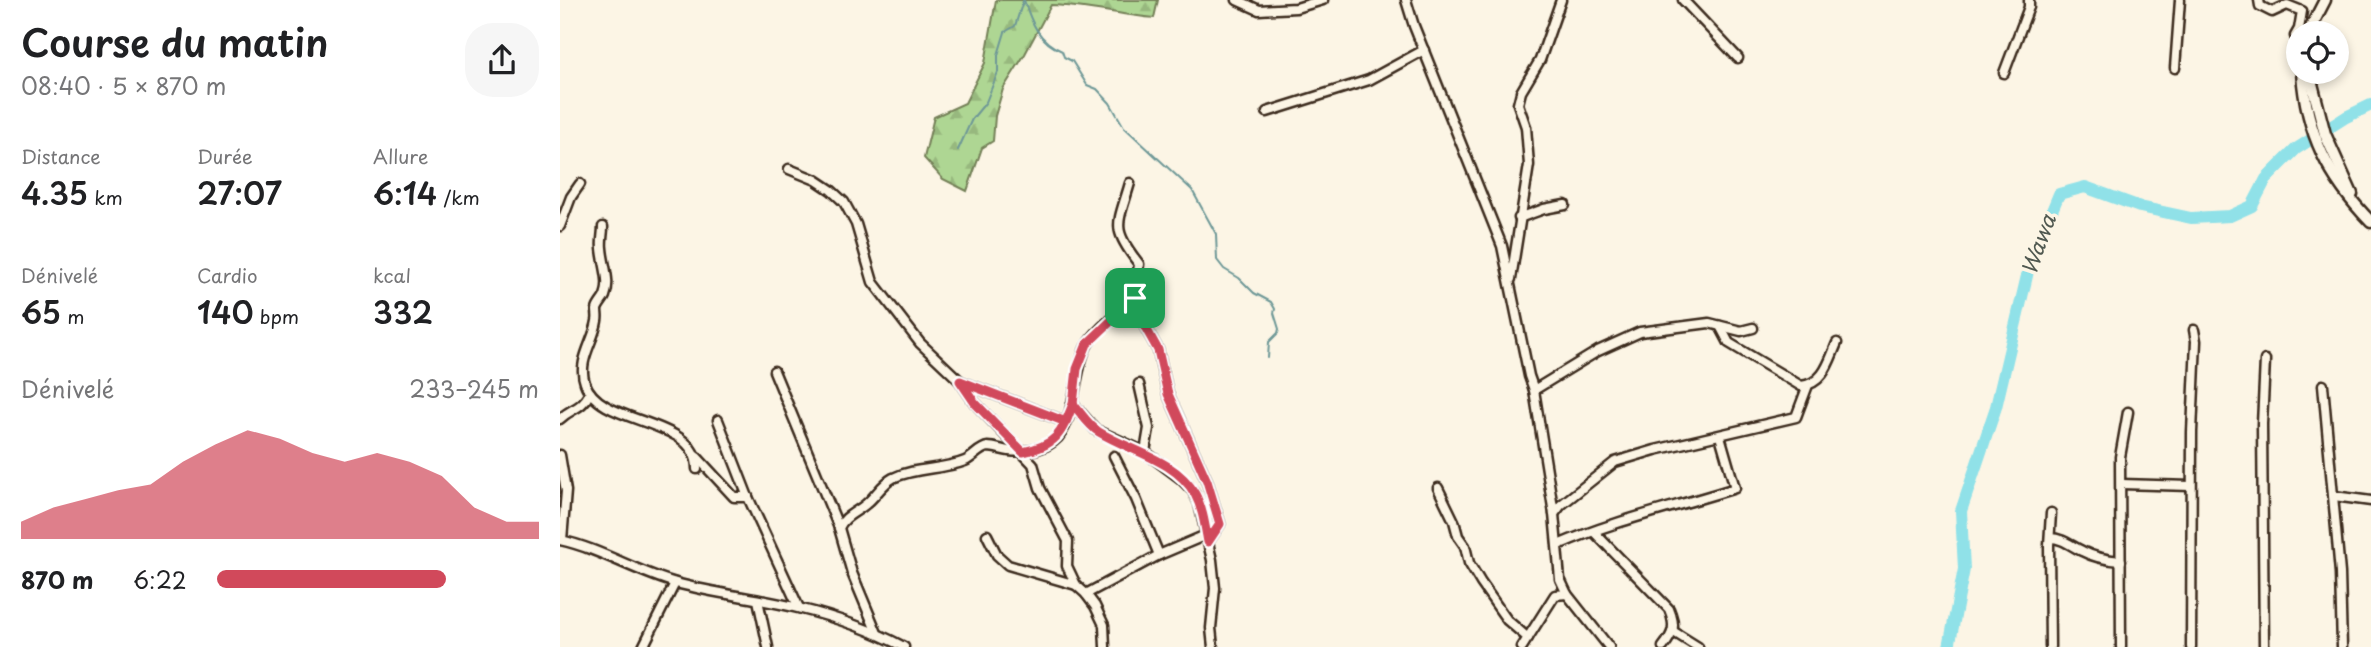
<!DOCTYPE html>
<html lang="fr">
<head>
<meta charset="utf-8">
<style>
	body { margin:0; font-family:"Playpen Sans",sans-serif; background:#f6f6f6; color:#202124; height:100vh; display:flex; flex-direction:column; font-size:26px; white-space:nowrap }
	* { box-sizing:border-box; margin:0 }
	p { font-size:23px; color:#757577 }
	.icon { flex:none; width:38px; height:38px; fill:none; stroke:currentColor; stroke-width:2; stroke-linecap:round; stroke-linejoin:round }
	.map { position:relative; flex:1; overflow:hidden }
	.drawer { display:flex; flex-direction:column; background:#fff; width:560px }
	.drawer>* { flex:none }
	.tools { position:absolute; left:1726px; top:21px; display:grid; gap:14px }
	.tools a { display:grid; place-items:center; width:63px; height:63px; border-radius:50%; background:#fff; box-shadow:0 4px 10px #0003; font-size:35px }
	.pin { position:absolute; display:grid; place-items:center; width:60px; height:60px; color:#fff; margin:-30px; border-radius:14px; box-shadow:0 4px 10px #0006 }
	.round { display:grid; place-items:center; flex:none; width:74px; height:74px; border-radius:28px; background:#f6f6f6 }
	.summary { display:flex; align-items:center; justify-content:space-between; height:119px; padding:0 21px }
	h1 { font-size:38px; font-weight:600; line-height:52px }
	.stats { display:grid; grid-template-columns:repeat(3,1fr); gap:10px; height:119px; padding:7px 21px }
	.stats div { display:grid; align-content:center }
	.stats b { font-size:30px; font-weight:600 }
	.stats small { font-size:19px; font-weight:400 }
	.stats p { font-size:19px }
	.chart { height:196px; padding:14px 21px }
	.chart p { display:flex; justify-content:space-between }
	.chart svg { width:100%; height:126px; margin-top:7px; fill:#d1495b; opacity:.7 }
	ul { padding:0 21px; list-style:none; font-size:23px }
	li { display:grid; grid-template-columns:112px 84px 1fr; align-items:center; height:52px }
	li i { height:18px; border-radius:9px; background:#d1495b }
	main { display:flex; flex:1; min-height:0 }
	.map>svg:first-child { display:block }
	.forest { fill:url(#forest-firs); stroke:#748058; stroke-width:2 }
	.lines { fill:none; stroke-linecap:round; stroke-linejoin:round }
	.stream { stroke:#6e9897; stroke-width:2 }
	.river { stroke:#90e1e8; stroke-width:12 }
	.minor-casing { stroke:#3b2a1e; stroke-width:13 }
	.major-casing { stroke:#3b2a1e; stroke-width:15 }
	.minor { stroke:#fcf5e5; stroke-width:8 }
	.major { stroke:#fcf5e5; stroke-width:10 }
	.route-casing { stroke:#fff; stroke-width:14 }
	.route { stroke:#d1495b; stroke-width:9 }
	.labels { text-anchor:middle; stroke-width:7; stroke-linejoin:round; paint-order:stroke }
	.water-label { font-size:21px; font-style:italic; fill:#505850; stroke:#fcf5e5 }
</style>
</head>
<body>
<main>
<section class="drawer">
<div class="summary"><div><h1>Course du matin</h1><p>08:40 · 5 × 870 m</p></div><a class="round"><svg class="icon" aria-label="share" viewBox="0 0 24 24"><path d="M12 15V3M7 8l5-5 5 5M5 13v7h14v-7"/></svg></a></div>
<div class="stats">
<div><p>Distance</p><b>4.35<small> km</small></b></div>
<div><p>Durée</p><b>27:07</b></div>
<div><p>Allure</p><b>6:14<small> /km</small></b></div>
</div>
<div class="stats">
<div><p>Dénivelé</p><b>65<small> m</small></b></div>
<div><p>Cardio</p><b>140<small> bpm</small></b></div>
<div><p>kcal</p><b>332</b></div>
</div>
<div class="chart"><p><span>Dénivelé</span>233–245 m</p>
<svg viewBox="0 0 160 44" preserveAspectRatio="none"><path d="M0 44V38L10 33L20 30L30 27L40 25L50 17L60 11L70 6L80 9L90 14L100 17L110 14L120 17L130 22L140 33L150 38L160 38V44z"/></svg>
</div>
<ul>
<li><b>870 m</b>6:22<i style="width:71%"></i></li>
</ul>
</section>
<div class="map">
<svg width="1811" height="647" viewBox="0 0 1811 647">
	<defs>
		<pattern id="forest-firs" width="22" height="20" patternUnits="userSpaceOnUse" patternTransform="scale(1.75)"><rect width="22" height="20" fill="#aed693"/><path d="M5 1l3.5 6h-7zM16 11l3.5 6h-7z" fill="#97b87e"/></pattern>
	</defs>
	<rect width="100%" height="100%" fill="#fcf5e5"/>
	<filter id="ink" filterUnits="userSpaceOnUse"><feTurbulence type="fractalNoise" baseFrequency=".0143" numOctaves="2"/><feDisplacementMap in="SourceGraphic" scale="14" xChannelSelector="R" yChannelSelector="G"/><feConvolveMatrix kernelMatrix="1 2 1 2 8 2 1 2 1" color-interpolation-filters="sRGB"/></filter>
	<g filter="url(#ink)">
		<!-- forest -->
		<path class="forest" d="M436,0H598L594,18C560,15 526,6 491,5L465,54L443,89L435,116L433,141L422,148L407,191L383,179L364,158L374,117L405,103L425,63Z"/>
		<g class="lines">
			<!-- stream -->
			<g class="stream">
				<path d="M464,0C471,22 479,42 502,51L504,57L512,61L527,85L537,89L550,103L564,127L632,190L656,234L657,260L664,269L679,278L694,293L711,302L715,309L714,313L719,329L718,333L709,342L708,358"/>
				<polyline points="398,150 412,119 426,102 438,72 438,55 445,32 455,26 463,1"/>
			</g>
			<!-- river -->
			<polyline class="river" points="1389,647 1404,569 1401,511 1436,407 1470,263 1499,194 1525,187 1580,207 1631,218 1670,216 1692,206 1706,179 1736,149 1786,117 1811,105"/>
			<defs>
				<g id="minor">
					<polyline points="677,0 699,10 736,8 763,0"/>
					<polyline points="846,0 854,26 942,246 969,376 974,390 994,514 1000,579 1007,594 1049,647"/>
					<polyline points="1123,0 1178,58"/>
					<polyline points="1699,0 1700,6 1712,12 1727,5 1742,11 1739,29 1735,36 1738,45"/>
					<polyline points="1615,68 1620,0"/>
					<polyline points="1444,73 1469,7 1469,0"/>
					<polyline points="707,112 809,80 864,50"/>
					<polyline points="229,169 256,180 271,190 284,202 296,224 313,282 360,343 400,381 415,403 473,464 480,488 508,541 507,566 516,585 526,594 535,606 544,625 545,647"/>
					<path d="M570,183C558,225 550,227 579,264L575,298L578,314L598,350L608,394L647,481L660,524L648,542"/>
					<polyline points="959,218 984,209 1005,205"/>
					<polyline points="0,226 11,197 20,184"/>
					<path d="M43,227C43,234 41,241 42,248C43,264 51,281 45,296C43,301 38,305 37,310C37,314 38,317 37,321C34,341 17,361 25,383C40,427 137,416 137,469"/>
					<polyline points="951,279 969,165 966,127 958,104 961,92 980,60 1001,0"/>
					<path d="M1160,326L1169,343L1241,386C1264,384 1269,361 1277,343"/>
					<polyline points="214,371 279,528"/>
					<polyline points="400,381 506,422"/>
					<polyline points="579,384 589,428 585,452"/>
					<polyline points="1763,385 1780,573 1782,647"/>
					<polyline points="974,390 1038,351 1080,332 1149,323 1181,331 1193,328"/>
					<polyline points="513,404 536,430 585,452 620,478 633,491 639,503 652,560 655,588 651,628 653,647"/>
					<path d="M0,419C12,407 20,411 30,393"/>
					<polyline points="158,420 188,497 239,608"/>
					<polyline points="0,455 6,491 2,540"/>
					<polyline points="554,456 576,499 599,555"/>
					<polyline points="137,457 174,497 188,497"/>
					<polyline points="1561,484 1631,486"/>
					<polyline points="878,488 894,521 898,536 905,546 909,563 921,583 947,620 968,638"/>
					<polyline points="1774,496 1811,501"/>
					<polyline points="994,514 1001,505 1055,462 1095,450 1236,417 1248,385"/>
					<path d="M1034,532L1109,609C1116,626 1114,633 1103,647"/>
					<polyline points="427,535 437,555 448,565 516,585"/>
					<path d="M1490,538C1503,538 1511,546 1522,551C1535,558 1547,560 1561,561"/>
					<path d="M0,540C41,549 76,572 116,583C156,594 198,598 238,608C275,617 310,629 344,647"/>
					<path d="M998,545C1055,520 1116,507 1175,488L1160,436"/>
					<polyline points="526,594 599,555 646,535"/>
					<polyline points="198,600 208,647"/>
					<polyline points="1114,632 1138,647"/>
					<path d="M317,633L292,573L279,528C284,516 297,512 306,504C316,496 322,484 333,478C356,467 382,470 405,461C413,458 419,448 428,447C434,447 442,450 449,451C463,453 482,450 494,441C515,426 514,371 526,347C534,331 561,311 575,298"/>
					<polyline points="83,647 115,583"/>
					<polyline points="962,647 995,595 1007,594"/>
					<polyline points="1490,647 1489,545 1491,513"/>
					<polyline points="1561,647 1560,457 1568,412"/>
					<polyline points="1631,647 1632,432 1636,341 1634,330"/>
					<polyline points="1704,647 1702,424 1705,360"/>
				</g>
				<g id="major">
					<polyline points="1748,33 1765,0"/>
					<path d="M1742,72C1746,133 1769,179 1811,222"/>
					<polyline points="1749,72 1765,134 1792,194"/>
				</g>
			</defs>
			<!-- minor casing -->
			<use href="#minor" class="minor-casing"/>
			<!-- major casing -->
			<use href="#major" class="major-casing"/>
			<!-- minor -->
			<use href="#minor" class="minor"/>
			<!-- major -->
			<use href="#major" class="major"/>
		</g>
	</g>
	<g class="lines" filter="url(#ink)">
		<defs>
			<path id="route" d="M575,298L527,344L517,369L513,404L506,422L400,381L415,403L463,452C497,445 501,434 513,404C521,413 529,426 539,432C570,451 616,460 635,494C643,509 645,526 648,542L660,524L647,481L608,394L598,350L578,314L575,298"/>
		</defs>
		<!-- route casing -->
		<use href="#route" class="route-casing"/>
		<!-- route -->
		<use href="#route" class="route"/>
	</g>
	<g class="labels">
		<!-- water labels -->
		<g class="water-label">
			<text transform="translate(1479 245) rotate(-70)" y="7">Wawa</text>
		</g>
	</g>
</svg>
<div class="tools">
<a><svg class="icon" aria-label="locate" viewBox="0 0 24 24"><circle cx="12" cy="12" r="6"/><path d="M12 2v4M12 18v4M2 12h4M18 12h4"/></svg></a>
</div>
<div class="pin" style="left:575px;top:298px;background:#1e9e55"><svg class="icon" aria-label="arrive" viewBox="0 0 24 24"><path d="M6 21V4h12l-3 4 3 4H6"/></svg></div>
</div>
</main>
</body>
</html>
